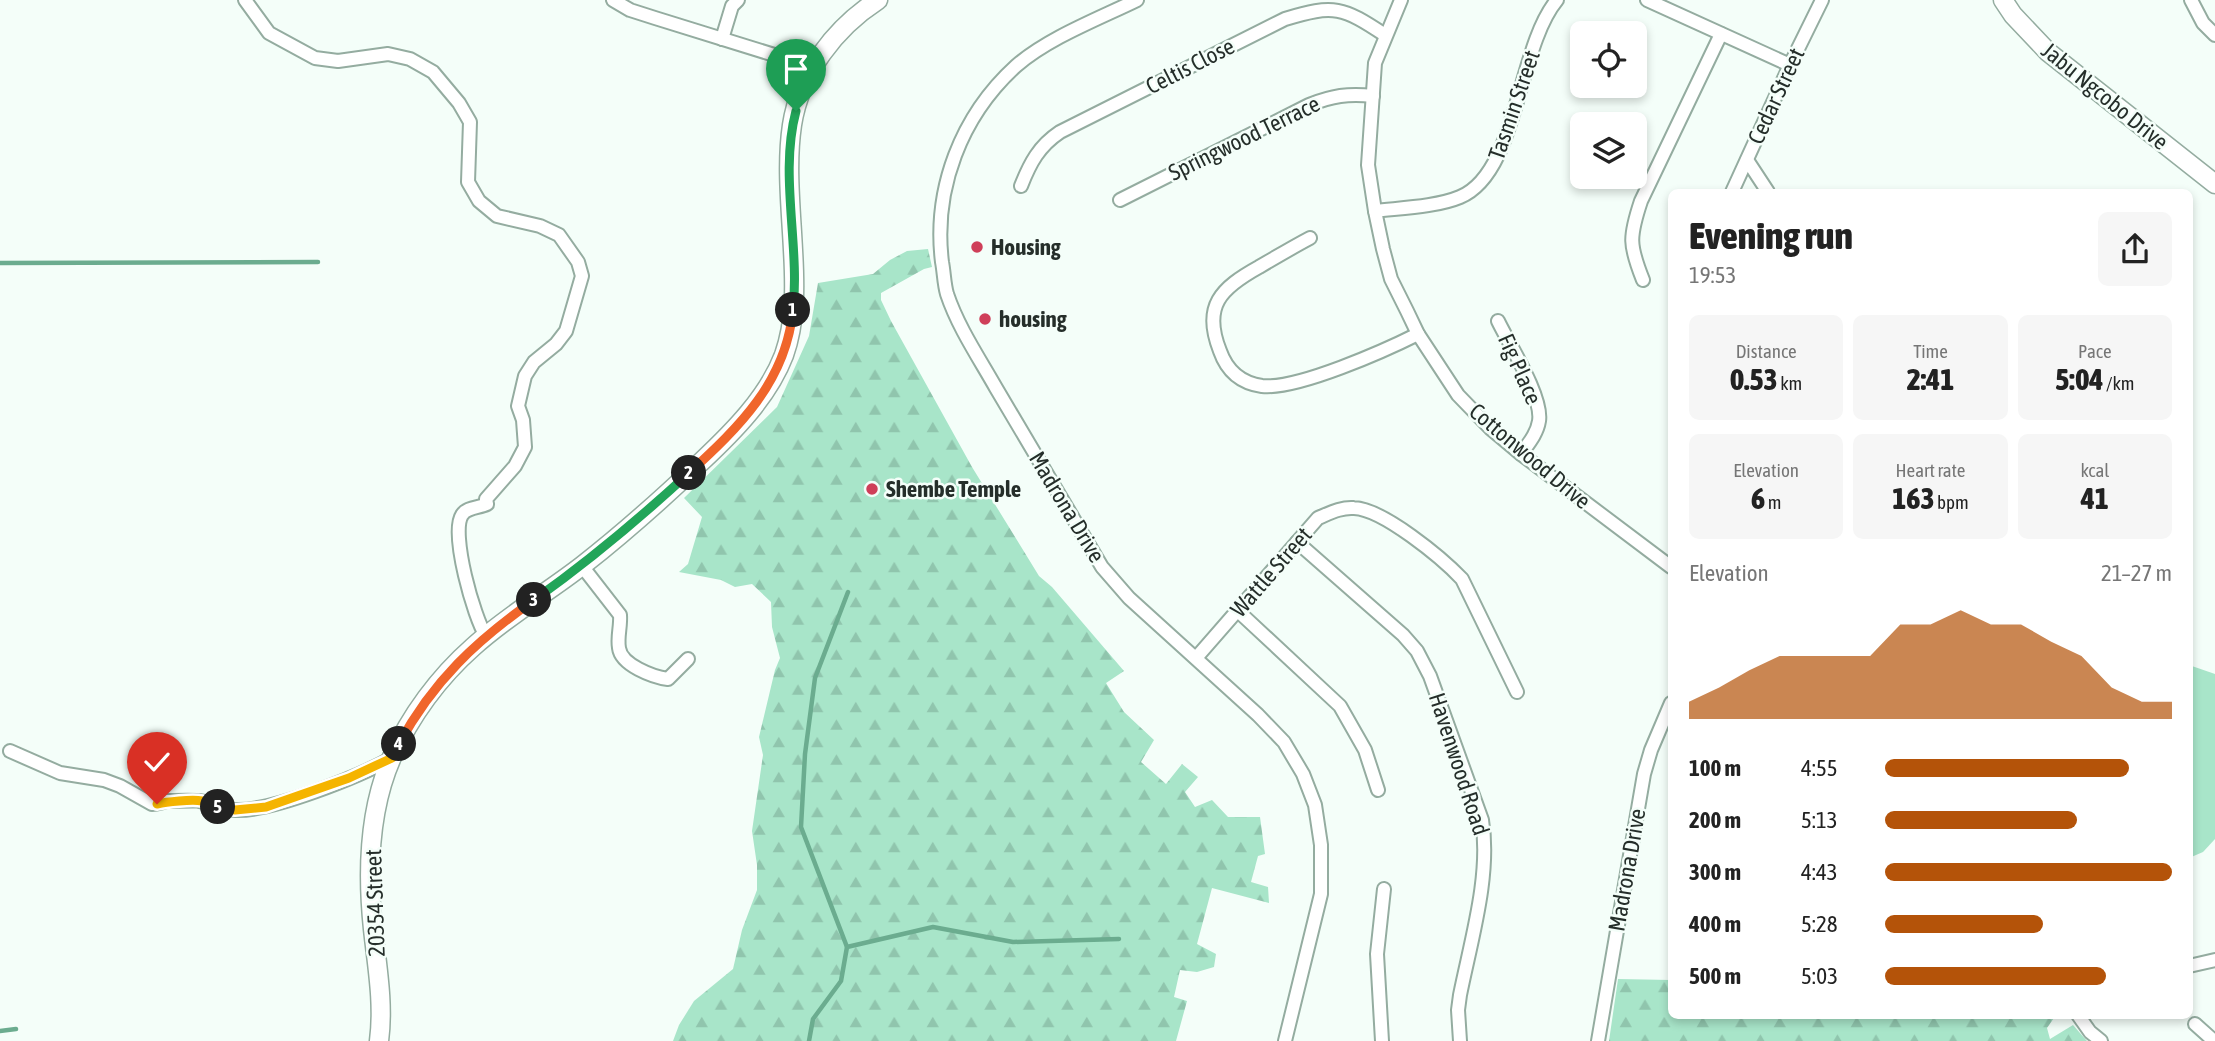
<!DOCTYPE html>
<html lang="en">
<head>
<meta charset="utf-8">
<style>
	body { margin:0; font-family:"Asap Condensed",sans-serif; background:#f6f6f6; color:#222; height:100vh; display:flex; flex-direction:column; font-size:26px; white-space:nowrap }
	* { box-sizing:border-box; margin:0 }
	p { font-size:23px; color:#767676 }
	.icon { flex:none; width:38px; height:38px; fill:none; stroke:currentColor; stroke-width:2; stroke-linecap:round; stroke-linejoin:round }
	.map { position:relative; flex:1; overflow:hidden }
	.drawer { position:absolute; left:1668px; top:189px; width:525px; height:830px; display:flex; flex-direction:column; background:#fff; border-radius:10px; box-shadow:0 4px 10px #0003 }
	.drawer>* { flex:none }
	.buttons { position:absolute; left:1570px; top:21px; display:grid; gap:14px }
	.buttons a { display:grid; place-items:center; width:77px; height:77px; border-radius:10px; background:#fff; box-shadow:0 4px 10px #0003; font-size:35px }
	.pin { position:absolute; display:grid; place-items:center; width:60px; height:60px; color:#fff; margin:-72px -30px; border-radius:50% 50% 50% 0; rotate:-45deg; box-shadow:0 0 7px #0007 }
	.pin .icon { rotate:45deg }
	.km { position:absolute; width:35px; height:35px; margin:-18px; border-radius:50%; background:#222; color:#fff; font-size:19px; line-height:35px; text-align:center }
	.round { display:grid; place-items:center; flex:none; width:74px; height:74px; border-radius:10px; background:#f6f6f6 }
	.summary { display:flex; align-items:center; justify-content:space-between; height:119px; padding:0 21px }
	h1 { font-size:38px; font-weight:800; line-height:52px }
	.figures { display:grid; grid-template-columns:repeat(3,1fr); gap:10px; height:119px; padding:7px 21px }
	.figures div { display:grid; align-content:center; border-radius:10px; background:#f6f6f6; text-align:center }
	.figures b { font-size:30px; font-weight:800 }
	.figures small { font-size:19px; font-weight:400 }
	.figures p { font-size:19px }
	.chart { height:196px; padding:14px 21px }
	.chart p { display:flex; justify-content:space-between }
	.chart svg { width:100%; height:126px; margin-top:7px; fill:#b45309; opacity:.7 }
	ul { padding:0 21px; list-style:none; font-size:23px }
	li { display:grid; grid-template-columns:112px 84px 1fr; align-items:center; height:52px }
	li i { height:18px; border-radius:9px; background:#b45309 }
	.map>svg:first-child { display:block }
	.forest { fill:url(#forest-firs) }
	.pitch { fill:#a8e5c9 }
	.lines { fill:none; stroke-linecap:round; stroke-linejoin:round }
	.stream { stroke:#6bac8f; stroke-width:4.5 }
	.street-casing { stroke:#94aca0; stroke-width:16 }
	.secondary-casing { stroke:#94aca0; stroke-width:21 }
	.street { stroke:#fff; stroke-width:12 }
	.secondary { stroke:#fff; stroke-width:18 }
	.split-1-casing { stroke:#fff; stroke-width:14 }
	.split-2-casing { stroke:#fff; stroke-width:14 }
	.split-3-casing { stroke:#fff; stroke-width:14 }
	.split-4-casing { stroke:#fff; stroke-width:14 }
	.split-5-casing { stroke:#fff; stroke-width:14 }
	.split-6-casing { stroke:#fff; stroke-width:14 }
	.split-1 { stroke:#22a559; stroke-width:9 }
	.split-2 { stroke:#f0652b; stroke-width:9 }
	.split-3 { stroke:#22a559; stroke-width:9 }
	.split-4 { stroke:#f0652b; stroke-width:9 }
	.split-5 { stroke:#f5b400; stroke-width:9 }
	.split-6 { stroke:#f5b400; stroke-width:9 }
	.poi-dot { fill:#cf3f59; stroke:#f4fef9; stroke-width:2.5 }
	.labels { text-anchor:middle; stroke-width:5; stroke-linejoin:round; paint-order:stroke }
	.street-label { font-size:23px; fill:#252e2a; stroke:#f4fef9 }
	.poi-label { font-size:23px; font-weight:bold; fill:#252e2a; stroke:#f4fef9; text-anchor:start }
</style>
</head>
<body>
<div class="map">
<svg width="2215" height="1041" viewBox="0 0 2215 1041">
	<defs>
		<pattern id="forest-firs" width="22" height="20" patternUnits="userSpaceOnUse" patternTransform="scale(1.75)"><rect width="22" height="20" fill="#a8e5c9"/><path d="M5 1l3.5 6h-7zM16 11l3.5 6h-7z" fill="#90c5ad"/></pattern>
	</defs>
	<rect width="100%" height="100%" fill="#f4fef9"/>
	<!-- forest -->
	<g class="forest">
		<polygon points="928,249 932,267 924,269 881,293 881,300 891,321 972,467 1039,576 1052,587 1124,671 1106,683 1124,712 1154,740 1141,762 1166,784 1182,764 1198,777 1185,792 1195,807 1212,800 1228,817 1260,817 1265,854 1258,856 1251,882 1268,887 1269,903 1212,888 1197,944 1216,954 1214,967 1197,972 1180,970 1174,997 1187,1001 1176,1041 673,1041 679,1025 694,1001 733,969 742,930 757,890 757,865 752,831 763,755 759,737 775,670 780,658 772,627 771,602 752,584 735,587 721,580 679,572 688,564 702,517 684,498 777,407 809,336 818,283 873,274 890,260 907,251"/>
		<polygon points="1618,979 1671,980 1671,1015 2056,1015 2047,1028 2050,1039 2073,1025 2087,1041 1609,1041"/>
	</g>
	<!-- pitch -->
	<polygon class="pitch" points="2189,665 2215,674 2215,839 2203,852 2189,858"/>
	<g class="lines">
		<!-- stream -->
		<g class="stream">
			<polyline points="0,263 318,262"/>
			<polyline points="847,947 933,927 1013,942 1119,939"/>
			<polyline points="0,1031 16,1029"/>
			<polyline points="809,1041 813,1019 841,981 847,947 801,827 805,754 815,678 848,592"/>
		</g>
		<defs>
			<g id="street">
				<path d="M245,0L269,33L315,58L338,61L388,54L410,59L433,72L459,103L470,122L468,182L479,201L497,216L540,226L559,235L578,262L582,276L566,331L556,344L534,362L525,376L518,406L523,420L525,447L515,466L486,499L487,504C479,508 467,507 462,515C450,533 474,618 486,636"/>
				<polyline points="613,0 630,10 655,18 813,67"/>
				<path d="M1137,0C1098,19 1048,38 1016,66C961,116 933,189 942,262C944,272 944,284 947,294C958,327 979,358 996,388C1031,448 1067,507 1102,567L1129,598L1258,715L1284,742L1303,774L1315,805L1321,845V894L1285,1041"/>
				<polyline points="1401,0 1375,63 1368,165 1375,211 1383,249 1391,279 1407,311 1418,334 1458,395 1490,428 1521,454 1671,567"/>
				<polyline points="1647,0 1790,65"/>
				<polyline points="2191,0 2203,23 2215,35"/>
				<polyline points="722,39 732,6 738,0"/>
				<polyline points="1747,160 1768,192"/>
				<path d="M1021,186C1030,163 1039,146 1060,132L1285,19C1334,4 1343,7 1385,35"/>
				<polyline points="1732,192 1790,65 1822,0"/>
				<path d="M1120,200L1309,105C1332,96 1348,93 1373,96"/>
				<path d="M1375,211C1400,208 1436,207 1460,197C1518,173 1517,48 1557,0"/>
				<path d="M1310,238C1293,247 1276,257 1259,267C1221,288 1202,306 1220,351C1227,371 1241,383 1262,386C1297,390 1386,350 1418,334"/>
				<path d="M1643,280C1629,245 1629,237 1641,201L1721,34"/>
				<path d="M1498,321C1509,344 1543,397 1539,421C1537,434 1528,444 1521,454"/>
				<path d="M1297,542L1403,635L1417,651L1430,676L1482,820C1491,875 1471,940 1460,995L1458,1010L1460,1041"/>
				<path d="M582,566L620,615C621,626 617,637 619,648C621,665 653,677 668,679L688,659"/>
				<polyline points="1238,611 1340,706 1365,750 1378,790"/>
				<path d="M1196,658L1318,518C1330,513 1341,507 1354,508C1383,509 1442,558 1462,579L1517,692"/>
				<path d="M10,751L60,773L104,780L120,786L152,804C158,804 162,802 167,801C170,801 196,800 199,801C211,802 222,810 235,810C271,812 360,776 392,758"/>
				<polyline points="2189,966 2215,960"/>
				<polyline points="2078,1015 2090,1032 2101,1041"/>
				<polyline points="2195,1024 2214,1041"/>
				<polyline points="1382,1041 1377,954 1384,889"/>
				<polyline points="1598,1041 1644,774 1651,750 1671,703"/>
			</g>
			<g id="secondary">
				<polyline points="2003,0 2013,15 2048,52 2215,184"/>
				<path d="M379,1041C384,1004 377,966 373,929C367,872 368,811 392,757C410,716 439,677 473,647C507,616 547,593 583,565C624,533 663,498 701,462C733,432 768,397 784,355C796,321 795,285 793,250C791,209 786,165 792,125C800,73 835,28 878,0"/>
			</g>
		</defs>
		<!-- street casing -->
		<use href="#street" class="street-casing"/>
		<!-- secondary casing -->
		<use href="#secondary" class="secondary-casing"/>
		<!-- street -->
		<use href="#street" class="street"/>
		<!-- secondary -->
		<use href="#secondary" class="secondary"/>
	</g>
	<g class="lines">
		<defs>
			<path id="split-1" d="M793,310C800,244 779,175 796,111"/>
			<path id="split-2" d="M689,473C739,427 786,382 793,310"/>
			<path id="split-3" d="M534,600C589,561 639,519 689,473"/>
			<path id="split-4" d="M399,744C433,681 476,641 534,600"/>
			<polyline id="split-5" points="218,807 235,810 266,807 349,778 392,758 399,744"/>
			<path id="split-6" d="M157,804C166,802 192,799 202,801C207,802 212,806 218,807"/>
		</defs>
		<!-- split-1 casing -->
		<use href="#split-1" class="split-1-casing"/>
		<!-- split-2 casing -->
		<use href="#split-2" class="split-2-casing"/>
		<!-- split-3 casing -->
		<use href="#split-3" class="split-3-casing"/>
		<!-- split-4 casing -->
		<use href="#split-4" class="split-4-casing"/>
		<!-- split-5 casing -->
		<use href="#split-5" class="split-5-casing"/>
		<!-- split-6 casing -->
		<use href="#split-6" class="split-6-casing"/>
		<!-- split-1 -->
		<use href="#split-1" class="split-1"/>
		<!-- split-2 -->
		<use href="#split-2" class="split-2"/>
		<!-- split-3 -->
		<use href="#split-3" class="split-3"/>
		<!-- split-4 -->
		<use href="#split-4" class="split-4"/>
		<!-- split-5 -->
		<use href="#split-5" class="split-5"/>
		<!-- split-6 -->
		<use href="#split-6" class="split-6"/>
	</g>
	<!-- markers -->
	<g class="poi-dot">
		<circle cx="977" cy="247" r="7"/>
		<circle cx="985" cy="319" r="7"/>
		<circle cx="872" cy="489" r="7"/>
	</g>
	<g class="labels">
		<!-- street labels -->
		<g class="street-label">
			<text transform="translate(1190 66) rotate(-27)" y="8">Celtis Close</text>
			<text transform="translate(1776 96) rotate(-65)" y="8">Cedar Street</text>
			<text transform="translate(2105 96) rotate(39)" y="8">Jabu Ngcobo Drive</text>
			<text transform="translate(1514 105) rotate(-71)" y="8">Tasmin Street</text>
			<text transform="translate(1244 138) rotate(-26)" y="8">Springwood Terrace</text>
			<text transform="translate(1520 369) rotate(66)" y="8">Fig Place</text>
			<text transform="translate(1530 456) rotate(40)" y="8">Cottonwood Drive</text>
			<text transform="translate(1067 507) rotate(59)" y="8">Madrona Drive</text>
			<text transform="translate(1271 572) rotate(-49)" y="8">Wattle Street</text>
			<text transform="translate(1459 764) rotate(72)" y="8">Havenwood Road</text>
			<text transform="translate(1627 870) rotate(-80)" y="8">Madrona Drive</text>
			<text transform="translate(375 903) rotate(-92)" y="8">20354 Street</text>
		</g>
		<!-- poi labels -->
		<g class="poi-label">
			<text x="991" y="255">Housing</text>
			<text x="999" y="327">housing</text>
			<text x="886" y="497">Shembe Temple</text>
		</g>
	</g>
</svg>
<div class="buttons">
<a><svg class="icon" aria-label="locate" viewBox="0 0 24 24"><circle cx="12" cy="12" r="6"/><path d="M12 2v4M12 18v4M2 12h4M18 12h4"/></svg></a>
<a><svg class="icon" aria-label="layers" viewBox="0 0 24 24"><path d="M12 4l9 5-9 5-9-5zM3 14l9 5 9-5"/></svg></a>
</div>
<div class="pin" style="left:796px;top:111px;background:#1e9e55"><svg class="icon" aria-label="arrive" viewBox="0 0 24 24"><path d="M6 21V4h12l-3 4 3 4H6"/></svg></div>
<div class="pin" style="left:157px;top:804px;background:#d93025"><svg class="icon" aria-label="check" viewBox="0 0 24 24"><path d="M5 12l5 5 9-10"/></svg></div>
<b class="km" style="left:793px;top:310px">1</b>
<b class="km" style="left:689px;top:473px">2</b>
<b class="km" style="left:534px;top:600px">3</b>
<b class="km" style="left:399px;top:744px">4</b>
<b class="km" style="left:218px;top:807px">5</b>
<section class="drawer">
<div class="summary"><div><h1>Evening run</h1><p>19:53</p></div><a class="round"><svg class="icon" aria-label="share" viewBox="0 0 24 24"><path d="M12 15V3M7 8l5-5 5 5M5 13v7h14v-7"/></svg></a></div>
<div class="figures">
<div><p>Distance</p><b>0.53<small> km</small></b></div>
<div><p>Time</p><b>2:41</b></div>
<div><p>Pace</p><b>5:04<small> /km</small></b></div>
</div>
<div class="figures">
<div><p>Elevation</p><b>6<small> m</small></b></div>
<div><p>Heart rate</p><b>163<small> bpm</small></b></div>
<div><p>kcal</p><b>41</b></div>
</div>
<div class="chart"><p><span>Elevation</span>21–27 m</p>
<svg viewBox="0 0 160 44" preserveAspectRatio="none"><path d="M0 44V38L10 33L20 27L30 22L40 22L50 22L60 22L70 11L80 11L90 6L100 11L110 11L120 17L130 22L140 33L150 38L160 38V44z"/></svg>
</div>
<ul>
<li><b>100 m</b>4:55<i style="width:85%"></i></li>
<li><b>200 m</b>5:13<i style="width:67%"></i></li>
<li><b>300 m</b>4:43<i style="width:100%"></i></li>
<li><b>400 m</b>5:28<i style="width:55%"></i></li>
<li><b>500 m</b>5:03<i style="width:77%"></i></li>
</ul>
</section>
</div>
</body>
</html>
